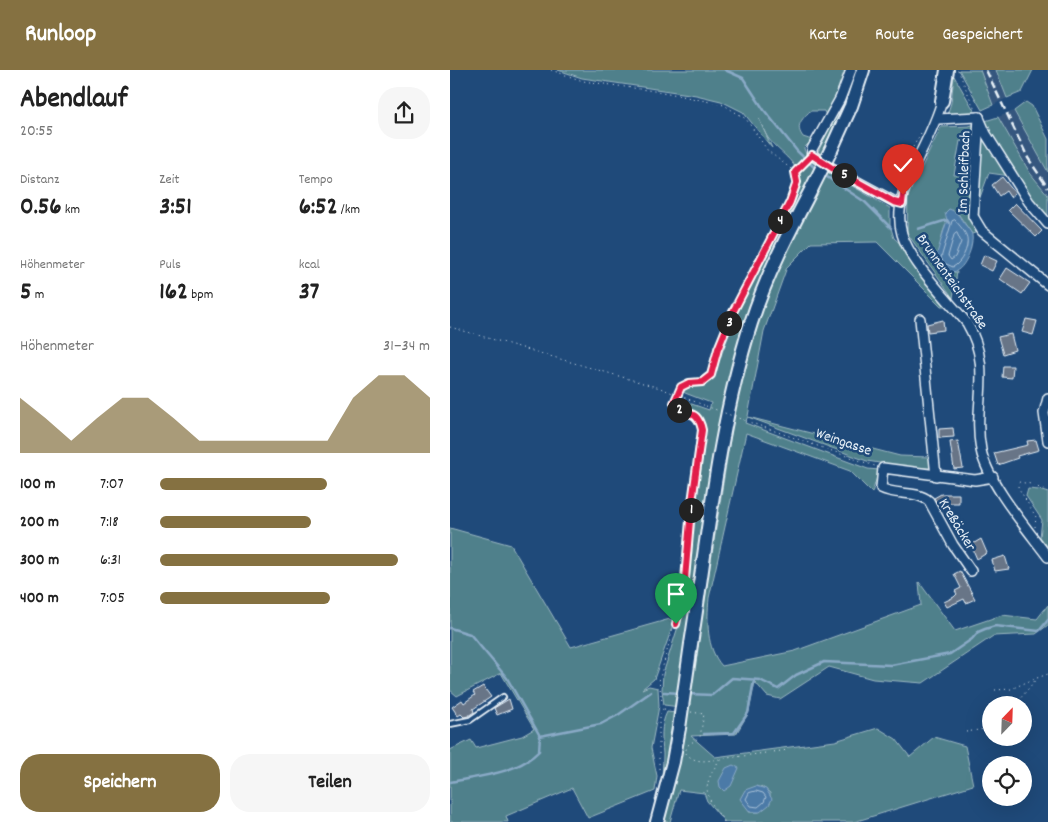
<!DOCTYPE html>
<html lang="de">
<head>
<meta charset="utf-8">
<style>
	body { margin:0; font-family:Dekko,sans-serif; background:#f6f6f6; color:#222; height:100vh; display:flex; flex-direction:column; font-size:19px; white-space:nowrap }
	* { box-sizing:border-box; margin:0 }
	p { font-size:16px; color:#767676 }
	.icon { flex:none; width:28px; height:28px; fill:none; stroke:currentColor; stroke-width:2; stroke-linecap:round; stroke-linejoin:round }
	.map { position:relative; flex:1; overflow:hidden }
	.sheet { display:flex; flex-direction:column; background:#fff; width:450px }
	.sheet>* { flex:none }
	.needle { width:32px; rotate:23deg }
	.buttons { position:absolute; left:532px; top:626px; display:grid; gap:10px }
	.buttons a { display:grid; place-items:center; width:50px; height:50px; border-radius:50%; background:#fff; box-shadow:0 5px 20px #0002; font-size:25px }
	.pin { position:absolute; display:grid; place-items:center; width:42px; height:42px; color:#fff; margin:-51px -21px; border-radius:50% 50% 50% 0; rotate:-45deg; box-shadow:0 0 5px #0007 }
	.pin .icon { rotate:45deg }
	.km { position:absolute; width:25px; height:25px; margin:-12px; border-radius:50%; background:#222; color:#fff; font-size:14px; line-height:25px; text-align:center }
	.round { display:grid; place-items:center; flex:none; width:52px; height:52px; border-radius:20px; background:#f6f6f6 }
	.head { display:flex; align-items:center; justify-content:space-between; height:85px; padding:0 20px }
	h1 { font-size:28px; font-weight:800; line-height:38px }
	.metrics { display:grid; grid-template-columns:repeat(3,1fr); gap:8px; height:85px; padding:5px 20px }
	.metrics div { display:grid; align-content:center }
	.metrics b { font-size:25px; font-weight:800 }
	.metrics small { font-size:14px; font-weight:400 }
	.metrics p { font-size:14px }
	.chart { height:140px; padding:10px 20px }
	.chart p { display:flex; justify-content:space-between }
	.chart svg { width:100%; height:90px; margin-top:5px; fill:#857141; opacity:.7 }
	.primary-button { display:flex; gap:10px; margin-top:auto; padding:10px 20px }
	.primary-button a { flex:1; height:58px; border-radius:20px; background:#857141; color:#fff; font-size:20px; font-weight:800; line-height:58px; text-align:center }
	.primary-button a+a { background:#f6f6f6; color:#222 }
	ul { padding:0 20px; list-style:none; font-size:16px }
	li { display:grid; grid-template-columns:80px 60px 1fr; align-items:center; height:38px }
	li i { height:12px; border-radius:6px; background:#857141 }
	header { display:flex; align-items:center; gap:30px; box-sizing:border-box; height:70px; padding:0 25px; background:#857141; color:#fff }
	header strong { font-size:24px }
	nav { display:flex; gap:28px; margin-inline-start:auto; font-size:18px }
	main { display:flex; flex:1; min-height:0 }
	.map>svg:first-child { display:block }
	.built { fill:#35577e }
	.green { fill:#4f808b; stroke:#9cb8c2; fill-rule:evenodd }
	.water { fill:#4b7aa7; stroke:#8aaac7 }
	.lines { fill:none; stroke-linecap:round; stroke-linejoin:round }
	.shore { stroke:#a9c1d8; stroke-width:1 }
	.stream { stroke:#8aaac7; stroke-width:2.5 }
	.building { fill:#687487; stroke:#e8f1f8 }
	.lane-casing { stroke:#e8f1f8; stroke-width:8 }
	.street-casing { stroke:#e8f1f8; stroke-width:12 }
	.secondary-casing { stroke:#e8f1f8; stroke-width:16 }
	.path { stroke:#e8f1f8; stroke-width:1; stroke-dasharray:1 4; stroke-linecap:butt }
	.lane { stroke:#1f4a7a; stroke-width:4.5 }
	.street { stroke:#1f4a7a; stroke-width:9 }
	.secondary { stroke:#1f4a7a; stroke-width:12 }
	.rail { stroke:#e8f1f8; stroke-width:2.5; stroke-dasharray:8 4; stroke-linecap:butt }
	.secondary-bridge-casing { stroke:#e8f1f8; stroke-width:16; stroke-linecap:butt }
	.path-bridge { stroke:#e8f1f8; stroke-width:1; stroke-dasharray:1 4; stroke-linecap:butt }
	.secondary-bridge { stroke:#1f4a7a; stroke-width:12 }
	.route-casing { stroke:#fff; stroke-width:10 }
	.route { stroke:#e11d48; stroke-width:6 }
	.labels { text-anchor:middle; stroke-width:5; stroke-linejoin:round; paint-order:stroke }
	.street-label { font-size:15px; fill:#e8f1f8; stroke:#1f4a7a }
</style>
</head>
<body>
<header>
<strong>Runloop</strong>
<nav><a>Karte</a><a>Route</a><a>Gespeichert</a></nav>
</header>
<main>
<section class="sheet">
<div class="head"><div><h1>Abendlauf</h1><p>20:55</p></div><a class="round"><svg class="icon" aria-label="share" viewBox="0 0 24 24"><path d="M12 15V3M7 8l5-5 5 5M5 13v7h14v-7"/></svg></a></div>
<div class="metrics">
<div><p>Distanz</p><b>0.56<small> km</small></b></div>
<div><p>Zeit</p><b>3:51</b></div>
<div><p>Tempo</p><b>6:52<small> /km</small></b></div>
</div>
<div class="metrics">
<div><p>Höhenmeter</p><b>5<small> m</small></b></div>
<div><p>Puls</p><b>162<small> bpm</small></b></div>
<div><p>kcal</p><b>37</b></div>
</div>
<div class="chart"><p><span>Höhenmeter</span>31–34 m</p>
<svg viewBox="0 0 160 44" preserveAspectRatio="none"><path d="M0 44V17L10 27L20 38L30 27L40 17L50 17L60 27L70 38L80 38L90 38L100 38L110 38L120 38L130 17L140 6L150 6L160 17V44z"/></svg>
</div>
<ul>
<li><b>100 m</b>7:07<i style="width:62%"></i></li>
<li><b>200 m</b>7:18<i style="width:56%"></i></li>
<li><b>300 m</b>6:31<i style="width:88%"></i></li>
<li><b>400 m</b>7:05<i style="width:63%"></i></li>
</ul>
<div class="primary-button"><a>Speichern</a><a>Teilen</a></div>
</section>
<div class="map">
<svg width="598" height="752" viewBox="0 0 598 752">
	<rect width="100%" height="100%" fill="#1f4a7a"/>
	<filter id="ink" filterUnits="userSpaceOnUse"><feTurbulence type="fractalNoise" baseFrequency=".02" numOctaves="2"/><feDisplacementMap in="SourceGraphic" scale="10" xChannelSelector="R" yChannelSelector="G"/><feConvolveMatrix kernelMatrix="1 2 1 2 8 2 1 2 1" color-interpolation-filters="sRGB"/></filter>
	<g filter="url(#ink)">
		<!-- built -->
		<g class="built">
			<polygon points="530,0 546,0 557,28 543,35"/>
			<polygon points="564,41 598,102 598,125 580,103 548,47"/>
		</g>
		<!-- green -->
		<g class="green">
			<path d="M108,0H398L377,48L374,41H360C351,50 345,56 353,67L362,70L354,78L357,88L366,95L440,138V155L444,168L454,177L500,236H491L427,172L361,173L337,197L314,261L298,346L295,353L418,399L429,400L422,423L400,401L296,363L259,528C257,551 256,578 272,596L345,581L471,535L469,512L505,561L552,545L587,549L598,535V555L586,564L543,566L473,613L423,609L379,597L330,629L317,626L305,612L299,642L286,664L241,666L265,687L385,671L428,658L446,669L460,687L484,667L515,676L523,715L404,752H275L257,731L254,723L229,720L220,752H214L231,686L238,638L214,635L212,620L213,604L232,544L238,511L255,358C250,345 242,342 230,337L233,331L259,340L261,333L235,323L233,321L235,317L253,316L264,304L289,237L350,117C350,91 332,86 318,68C314,62 312,55 309,49L322,78L293,42L271,31L246,25L132,8ZM361,103L373,110L326,203L306,256L287,325L241,618L275,346V324L286,281ZM311,716L320,723V731L309,742H299Z"/>
			<polygon points="404,0 408,0 394,35 370,85 368,82 396,23"/>
			<polygon points="509,0 530,0 543,35 532,40"/>
			<polygon points="546,0 583,0 572,22 557,28"/>
			<polygon points="504,6 525,42 497,45 501,33"/>
			<polygon points="576,32 582,36 598,69 598,102 564,41"/>
			<path d="M548,47L580,103L598,125V150L582,131L567,107L539,103L529,130V147L525,163L522,164L507,142C488,158 491,174 490,197L502,202H507L503,228L457,163L458,126L491,57L519,56ZM510,71L532,75L528,97L520,106L504,105Z"/>
			<polygon points="298,347 450,386 479,387 481,398 455,397 417,391"/>
			<polygon points="578,419 589,420 598,423 598,477 590,467 592,450 576,426"/>
			<polygon points="0,458 61,475 121,577 220,549 224,552 204,609 192,619 199,616 208,618 209,636 201,678 207,706 205,721 138,748 122,718 56,746 58,752 0,752 0,680 21,670 26,678 72,666 84,659 51,603 7,626 0,620"/>
			<path d="M217,642L226,643L203,752H199C210,731 213,707 213,684C212,669 210,656 217,642Z"/>
		</g>
		<!-- water -->
		<g class="water">
			<path d="M499,139C507,142 508,145 513,152C516,156 521,161 522,165C523,170 521,176 520,181C513,201 500,212 485,190L497,150L495,143Z"/>
			<polygon points="283,695 289,698 281,716 274,721 270,717 269,711 276,698"/>
			<polygon points="306,716 316,719 322,729 319,735 310,742 300,742 290,729 295,720"/>
		</g>
		<g class="lines">
			<!-- shore -->
			<g class="shore">
				<path d="M505,150C509,155 516,162 517,168C519,178 511,193 503,197L494,193L491,188L502,151Z"/>
				<polygon points="507,163 511,172 505,187 501,190 498,186 504,165"/>
				<polygon points="306,721 313,723 316,727 314,732 308,737 301,736 296,729 299,723"/>
			</g>
			<!-- stream -->
			<g class="stream">
				<polyline points="275,0 293,8 314,40 347,81 367,100"/>
				<polyline points="374,105 415,132 441,158"/>
				<polyline points="468,159 497,150 499,153"/>
				<polyline points="0,558 20,564 57,608 90,666"/>
				<polyline points="214,622 230,623"/>
				<polyline points="238,624 262,625 282,608 310,610 328,619 346,605 374,592 441,595 500,584 522,569 528,562 535,559 545,556 589,561 598,550"/>
				<polyline points="254,664 284,663 298,643 304,610"/>
				<path d="M0,712C30,706 67,704 89,681L90,666L151,654L168,645L201,622"/>
			</g>
		</g>
		<!-- building -->
		<g class="building">
			<polygon points="552,107 565,123 560,127 556,121 549,126 542,115"/>
			<polygon points="565,133 592,161 586,167 558,140"/>
			<polygon points="534,185 547,191 542,201 530,195"/>
			<polygon points="557,198 580,213 572,224 550,209"/>
			<polygon points="576,249 587,251 583,265 572,262"/>
			<polygon points="493,250 494,260 478,262 477,254"/>
			<polygon points="561,264 565,280 553,284 548,267"/>
			<polygon points="553,296 563,296 562,308 552,307"/>
			<polygon points="503,358 504,367 489,368 489,359"/>
			<polygon points="586,370 589,380 567,386 568,388 548,395 544,383 578,375 577,371"/>
			<polygon points="508,371 513,398 504,399 500,372"/>
			<polygon points="491,424 509,424 509,433 491,433 493,437 490,439 484,428"/>
			<polygon points="531,469 537,483 527,489 521,475"/>
			<polygon points="555,486 559,499 545,501 542,490"/>
			<polygon points="510,501 525,529 516,533 514,529 497,537 494,532 504,527 507,524 505,521 511,518 504,504"/>
			<polygon points="33,616 41,627 23,639 24,642 18,646 14,647 11,644 8,646 2,637 12,630 14,633 25,625 23,622"/>
			<polygon points="59,629 62,639 47,645 44,638"/>
		</g>
		<g class="lines">
			<defs>
				<polyline id="lane" points="0,654 20,650 53,627"/>
				<g id="street">
					<polyline points="401,0 390,29 362,79 362,85 382,98 445,132 452,134"/>
					<path d="M492,31C484,60 468,85 457,112C451,127 447,148 452,164C460,192 498,230 517,253C544,299 522,334 531,380C537,412 578,460 598,487"/>
					<polyline points="529,47 523,146 532,161 598,215"/>
					<polyline points="487,49 529,47"/>
					<polyline points="530,50 536,64 579,132 598,154"/>
					<polyline points="470,249 486,406"/>
					<polyline points="598,328 594,343 598,371"/>
					<path d="M521,501L503,475L479,431C466,420 446,426 431,418L433,398L525,410L543,407"/>
				</g>
				<g id="secondary">
					<polyline points="492,31 497,0"/>
					<polyline points="381,80 401,36 413,0"/>
					<path d="M241,574C258,467 268,357 301,253C316,206 339,162 362,118"/>
					<polyline points="207,752 223,692 229,658"/>
				</g>
			</defs>
			<!-- lane casing -->
			<use href="#lane" class="lane-casing"/>
			<!-- street casing -->
			<use href="#street" class="street-casing"/>
			<!-- secondary casing -->
			<use href="#secondary" class="secondary-casing"/>
			<!-- path -->
			<g class="path">
				<path d="M101,0L133,11L218,23L274,35L296,49L318,81L345,102L347,112L340,132L283,243L268,279L261,305L252,312L239,313L231,317L224,333L225,339C240,345 248,341 251,360L241,439L233,521L209,611L213,639L209,648V703"/>
				<polyline points="508,0 525,40"/>
				<polyline points="463,77 471,63"/>
				<polyline points="346,101 355,91"/>
				<polyline points="0,257 210,318 256,336"/>
				<polyline points="296,351 425,396"/>
				<polyline points="585,457 586,447 568,417 569,412 581,414 598,422"/>
				<polyline points="545,620 561,619 586,608"/>
				<polyline points="565,635 587,608 598,604"/>
				<polyline points="214,639 222,640"/>
				<path d="M241,642L254,644L250,667L238,675L235,682C244,694 256,691 269,689"/>
				<polyline points="516,662 541,658"/>
				<path d="M274,752C255,724 250,720 270,689L338,680"/>
			</g>
			<!-- lane -->
			<use href="#lane" class="lane"/>
			<!-- street -->
			<use href="#street" class="street"/>
			<!-- secondary -->
			<use href="#secondary" class="secondary"/>
			<!-- rail -->
			<polyline class="rail" points="536,0 578,88 598,118"/>
			<defs>
				<g id="secondary-bridge">
					<polyline points="362,118 381,80"/>
					<polyline points="229,658 241,574"/>
				</g>
			</defs>
			<!-- secondary-bridge casing -->
			<use href="#secondary-bridge" class="secondary-bridge-casing"/>
			<!-- path-bridge -->
			<polyline class="path-bridge" points="256,336 296,351"/>
			<!-- secondary-bridge -->
			<use href="#secondary-bridge" class="secondary-bridge"/>
		</g>
	</g>
	<g class="lines" filter="url(#ink)">
		<defs>
			<path id="route" d="M226,554L234,521L241,439L252,360C248,341 240,345 226,338L224,333L231,317L239,313L252,312L261,305L268,279L283,242L340,132L347,112L345,102L362,85L382,98L444,132L452,134L453,125"/>
		</defs>
		<!-- route casing -->
		<use href="#route" class="route-casing"/>
		<!-- route -->
		<use href="#route" class="route"/>
	</g>
	<g class="labels">
		<!-- street labels -->
		<g class="street-label">
			<text transform="translate(513 102) rotate(-88)" y="5">Im Schleifbach</text>
			<text transform="translate(503 211) rotate(55)" y="5">Brunnenteichstraße</text>
			<text transform="translate(394 371) rotate(19)" y="5">Weingasse</text>
			<text transform="translate(508 454) rotate(59)" y="5">Kreßäcker</text>
		</g>
	</g>
</svg>
<div class="buttons">
<a><svg class="needle" viewBox="-14 -14 28 28"><path d="M0-13l5 13h-10z" fill="#e53935"/><path d="M0 13l5-13h-10z" fill="#767676"/></svg></a>
<a><svg class="icon" aria-label="locate" viewBox="0 0 24 24"><circle cx="12" cy="12" r="6"/><path d="M12 2v4M12 18v4M2 12h4M18 12h4"/></svg></a>
</div>
<div class="pin" style="left:226px;top:554px;background:#1e9e55"><svg class="icon" aria-label="arrive" viewBox="0 0 24 24"><path d="M6 21V4h12l-3 4 3 4H6"/></svg></div>
<div class="pin" style="left:453px;top:125px;background:#d93025"><svg class="icon" aria-label="check" viewBox="0 0 24 24"><path d="M5 12l5 5 9-10"/></svg></div>
<b class="km" style="left:241px;top:440px">1</b>
<b class="km" style="left:229px;top:340px">2</b>
<b class="km" style="left:279px;top:253px">3</b>
<b class="km" style="left:330px;top:151px">4</b>
<b class="km" style="left:394px;top:105px">5</b>
</div>
</main>
</body>
</html>
